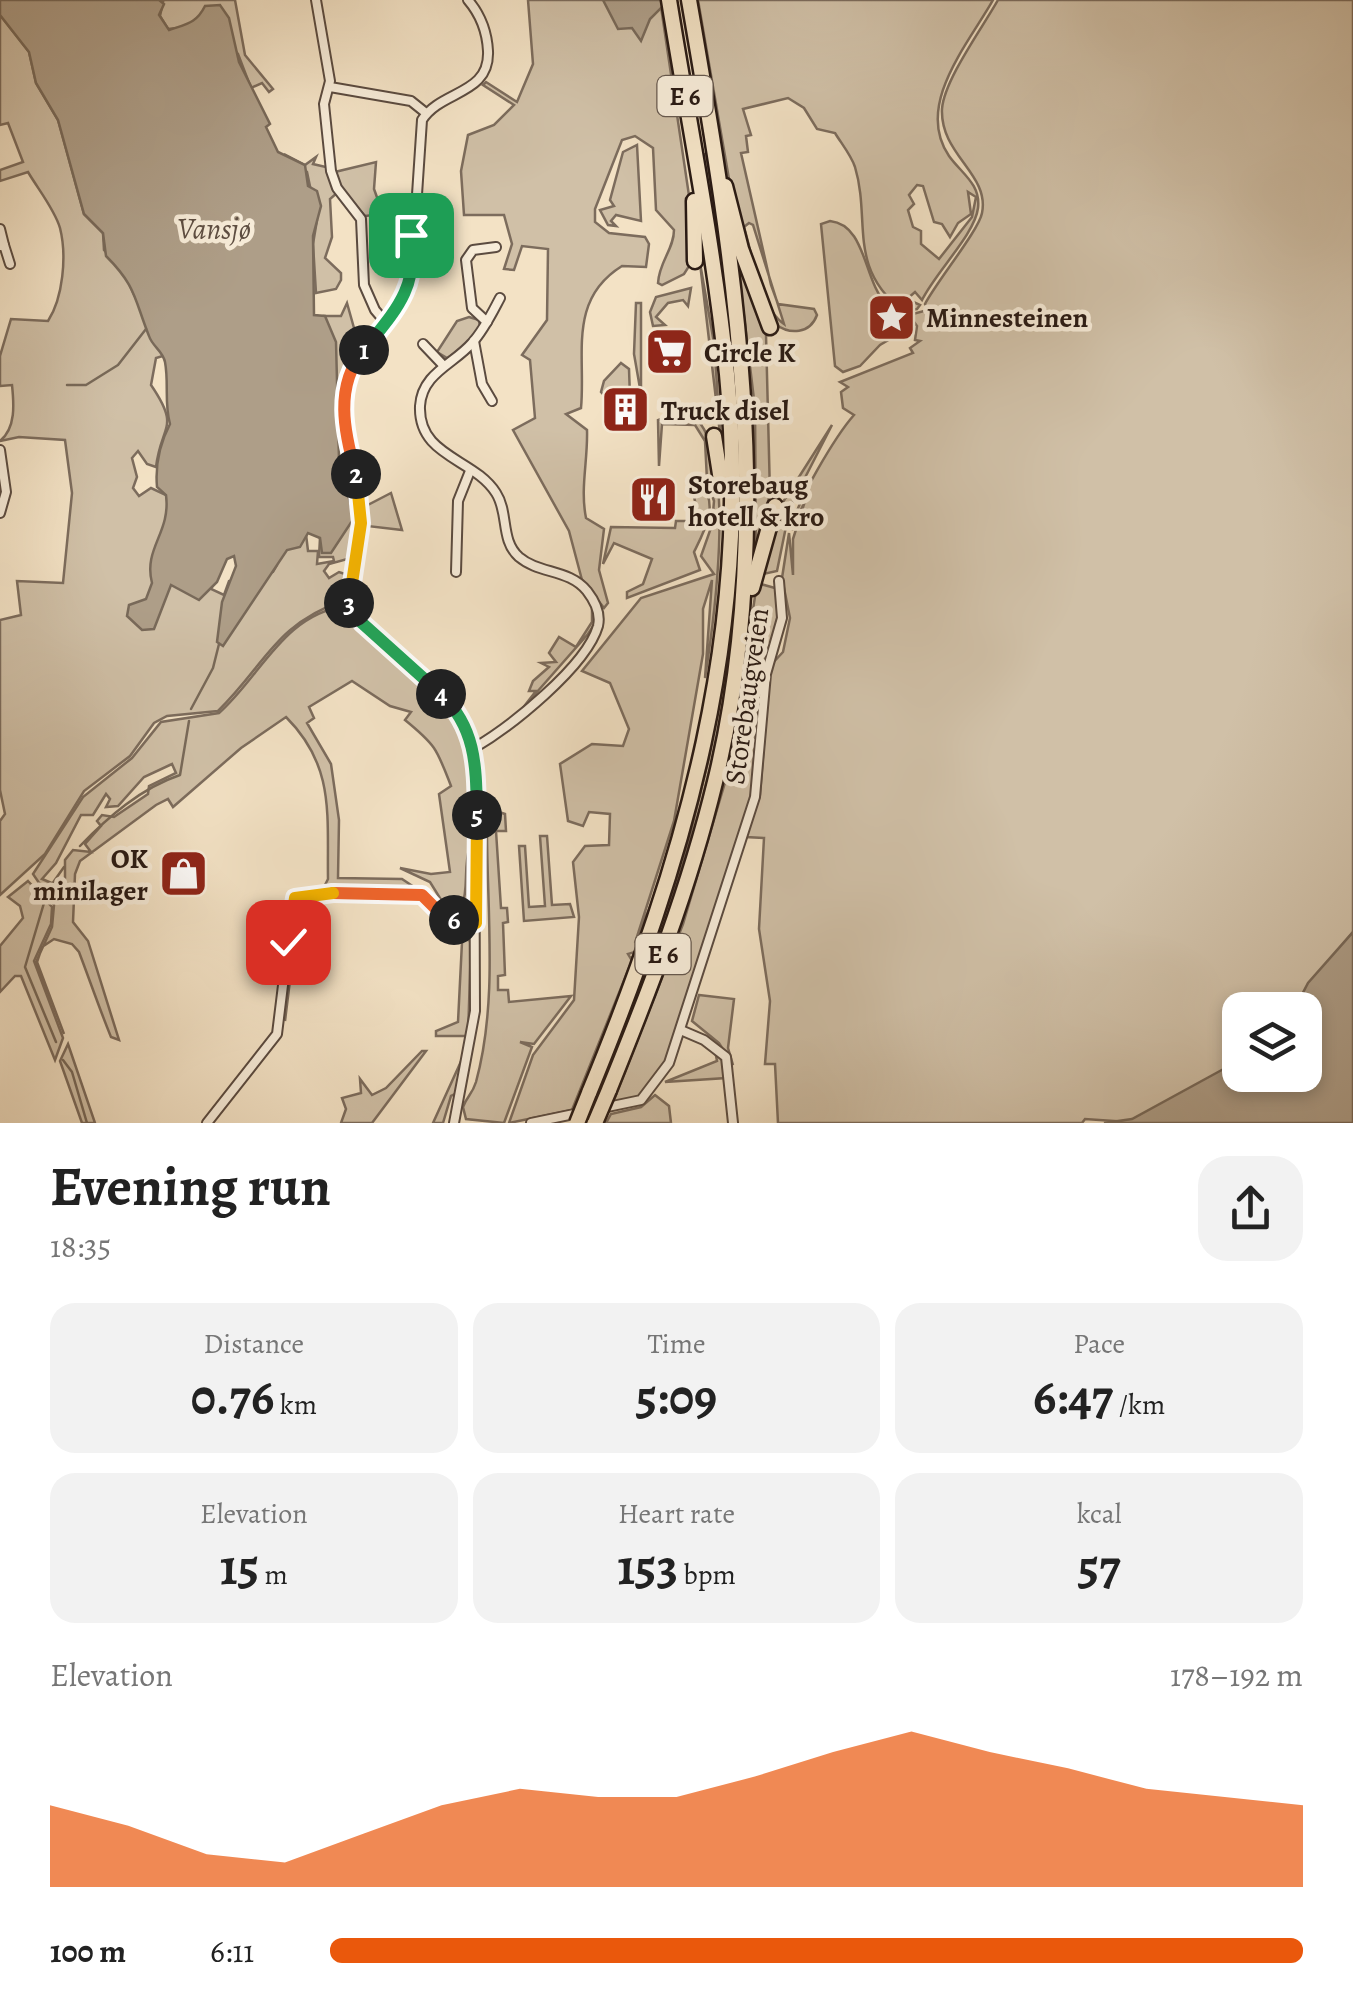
<!DOCTYPE html>
<html lang="en">
<head>
<meta charset="utf-8">
<style>
	body { margin:0; font-family:Alegreya,serif; background:#f2f2f2; color:#222; height:100vh; display:flex; flex-direction:column; font-size:38px; white-space:nowrap }
	* { box-sizing:border-box; margin:0 }
	p { font-size:32px; color:#767676 }
	.icon { flex:none; width:55px; height:55px; fill:none; stroke:currentColor; stroke-width:2; stroke-linecap:round; stroke-linejoin:round }
	.map { position:relative; height:1123px; overflow:hidden }
	.sheet { display:flex; flex-direction:column; background:#fff; flex:1 }
	.sheet>* { flex:none }
	.tools { position:absolute; left:1222px; top:992px; display:grid; gap:20px }
	.tools a { display:grid; place-items:center; width:100px; height:100px; border-radius:20px; background:#fff; box-shadow:0 5px 15px #0003; font-size:50px }
	.pin { position:absolute; display:grid; place-items:center; width:85px; height:85px; color:#fff; margin:-42px; border-radius:20px; box-shadow:0 5px 15px #0006 }
	.km { position:absolute; width:50px; height:50px; margin:-25px; border-radius:50%; background:#222; color:#fff; font-size:28px; line-height:50px; text-align:center }
	.round { display:grid; place-items:center; flex:none; width:105px; height:105px; border-radius:30px; background:#f2f2f2 }
	.summary { display:flex; align-items:center; justify-content:space-between; height:170px; padding:0 50px }
	h1 { font-size:55px; font-weight:700; line-height:75px }
	.stats { display:grid; grid-template-columns:repeat(3,1fr); gap:15px; height:170px; padding:10px 50px }
	.stats div { display:grid; align-content:center; border-radius:25px; background:#f2f2f2; text-align:center }
	.stats b { font-size:50px; font-weight:700 }
	.stats small { font-size:28px; font-weight:400 }
	.stats p { font-size:28px }
	.chart { height:280px; padding:20px 50px }
	.chart p { display:flex; justify-content:space-between }
	.chart svg { width:100%; height:180px; margin-top:10px; fill:#ea580c; opacity:.7 }
	ul { padding:0 50px; list-style:none; font-size:32px }
	li { display:grid; grid-template-columns:160px 120px 1fr; align-items:center; height:75px }
	li i { height:25px; border-radius:12px; background:#ea580c }
	.map>svg:first-child { display:block }
	.green { fill:#d0c0a7; stroke:#7c6c5d; stroke-width:2.5; fill-rule:evenodd }
	.water { fill:#ae9e88; stroke:#786959; stroke-width:2.5 }
	.lines { fill:none; stroke-linecap:round; stroke-linejoin:round }
	.stream { stroke:#786959; stroke-width:2.5 }
	.street-casing { stroke:#5b4b40; stroke-width:12 }
	.highway-casing { stroke:#281913; stroke-width:19 }
	.street { stroke:#f7ecd9; stroke-width:8 }
	.highway { stroke:#f3e2c5; stroke-width:14 }
	.highway-bridge-casing { stroke:#281913; stroke-width:19; stroke-linecap:butt }
	.highway-bridge { stroke:#f3e2c5; stroke-width:14 }
	.split-1-casing { stroke:#fff; stroke-width:20 }
	.split-2-casing { stroke:#fff; stroke-width:20 }
	.split-3-casing { stroke:#fff; stroke-width:20 }
	.split-4-casing { stroke:#fff; stroke-width:20 }
	.split-5-casing { stroke:#fff; stroke-width:20 }
	.split-6-casing { stroke:#fff; stroke-width:20 }
	.split-7-casing { stroke:#fff; stroke-width:20 }
	.split-8-casing { stroke:#fff; stroke-width:20 }
	.split-1 { stroke:#22a559; stroke-width:12 }
	.split-2 { stroke:#f0652b; stroke-width:12 }
	.split-3 { stroke:#f5b400; stroke-width:12 }
	.split-4 { stroke:#22a559; stroke-width:12 }
	.split-5 { stroke:#22a559; stroke-width:12 }
	.split-6 { stroke:#f5b400; stroke-width:12 }
	.split-7 { stroke:#f0652b; stroke-width:12 }
	.split-8 { stroke:#f5b400; stroke-width:12 }
	.labels { text-anchor:middle; stroke-width:9; stroke-linejoin:round; paint-order:stroke }
	.shield { fill:#f7ecd9; stroke:#66584e; stroke-width:2.5 }
	.shield-label { font-size:25px; font-weight:bold; fill:#281913 }
	.poi-label { font-size:28px; font-weight:bold; fill:#281913; stroke:#f7ecd9; text-anchor:start }
	.street-label { font-size:28px; fill:#281913; stroke:#f7ecd9 }
	.water-label { font-size:30px; font-style:italic; fill:#5e4e42; stroke:#f7ecd9 }
</style>
</head>
<body>
<div class="map">
<svg width="1353" height="1123" viewBox="0 0 1353 1123">
	<rect width="100%" height="100%" fill="#f3e2c5"/>
	<filter id="stains"><feTurbulence type="fractalNoise" baseFrequency=".002" numOctaves="4"/><feColorMatrix values="0 0 0 0 .2 0 0 0 0 .09 0 0 0 0 .02 0 0 0 .5 -.17"/></filter>
	<radialGradient id="worn" r=".72"><stop offset=".6" stop-color="#630" stop-opacity="0"/><stop offset="1" stop-color="#630" stop-opacity=".3"/></radialGradient>
	<!-- green -->
	<g class="green">
		<polygon points="159,0 235,0 245,55 273,89 269,92 262,83 251,88 238,54 201,15 186,27 168,29 160,16 163,2"/>
		<path d="M528,0H660L691,209V263L684,274L662,285L658,283C659,262 674,249 674,230L656,210L653,148L635,136L622,140L595,209V222L609,233L645,237L649,244L646,267L622,266C567,300 586,356 581,408L566,414L587,430C588,461 580,488 586,518L604,529L599,570L608,603L604,608L582,580L569,531L513,430L535,418L530,360L522,355L547,320L548,249L522,246L514,270L504,269L512,244L504,215H464L461,171L468,135L494,125L514,105L483,85L486,82L517,102L533,64Z"/>
		<path d="M698,0H993C969,43 914,105 949,156C961,173 981,184 978,208C975,234 935,273 922,300L915,292L907,299L920,305L917,309L904,311L908,307L902,310C847,267 871,220 855,167C851,155 841,143 835,133L817,129L804,108L788,98L743,109L751,135L746,136L748,152L741,153L771,285L778,304L814,309L817,315C810,334 790,335 775,324L734,208ZM917,185L923,186L934,222L942,224L950,237L958,223L971,214L968,192L976,197L972,217L939,259L921,244V231L913,227L908,210L914,204L909,195ZM749,223L753,225L784,324C761,309 752,254 744,227Z"/>
		<path d="M998,0H1353V932L1301,996L1293,994L1276,1010H1240V1070L1144,1123L1085,1119L1082,1123H778L775,1064H765L770,1001L759,929L764,838L746,837L760,795L770,666L783,652L790,618L782,578L789,533L793,575V539L805,501L792,530C793,505 838,433 854,415L843,408L841,392L848,387L840,382L913,353L910,348L920,341L915,340L917,326L909,315L928,310L925,304C937,281 979,230 982,213C990,174 940,155 942,109C944,80 983,27 998,0Z"/>
		<path d="M0,15L29,52L36,83L58,120L84,214L103,233L104,250L122,269L163,356L156,358L151,385C181,429 161,424 156,467L147,464L138,451L132,458L137,477L133,488L139,496L151,488L166,495L170,517L163,536L227,558L211,589L224,595L229,581L273,572L277,565L273,556L306,534L308,551H318L317,564L334,561L333,557H319L320,538L354,512L339,459L324,316H341L347,303L354,328L348,338L350,352L355,353C322,405 353,450 357,504C359,522 355,540 351,558L329,564L324,571L329,578L339,572L345,574L344,600C273,626 267,663 218,711L167,716L154,723L130,756L84,791L45,854L0,895V821L5,814L0,790V620L21,615L17,581L63,583L72,493L65,440L19,437L0,441C16,428 14,404 12,385L0,386V356L11,319L48,321C63,298 67,256 60,228C55,210 38,189 28,172L0,181V170L23,162L8,123L0,125Z"/>
		<polygon points="637,145 641,221 616,215 611,221 616,226 608,225 600,210 614,206 610,200 623,152"/>
		<polygon points="284,154 305,165 316,157 313,164 326,167 337,193 330,199 332,237 325,258 341,273 341,280 336,289 316,293 313,244 317,220 307,172"/>
		<path d="M706,154C721,252 737,350 742,449C750,627 712,811 647,977C631,1016 619,1060 598,1097L683,864L709,757L729,631L737,539L701,155Z"/>
		<polygon points="376,162 374,189 383,214 365,216 342,190 335,172"/>
		<path d="M830,221C867,225 863,281 887,305L869,329L888,306L902,318L907,329L880,345L860,366L843,372L835,366L821,224Z"/>
		<polygon points="736,249 766,335 770,494 756,546 755,408"/>
		<polygon points="700,263 714,343 721,442"/>
		<polygon points="691,288 688,306 683,300 668,303 656,317 665,325 653,326 650,312 656,297"/>
		<polygon points="636,303 641,303 641,394 634,354"/>
		<polygon points="469,317 479,320 480,328 463,348 447,358 437,352 457,321"/>
		<polygon points="621,363 629,369 630,397 608,400 601,392 604,381"/>
		<path d="M671,415L700,423C735,470 714,621 705,678L712,580L703,609V654L674,821L635,943L662,878L635,952L628,954L631,959L635,953L572,1110L509,1123L533,1055L574,1000L579,917L573,862L585,846L609,845L610,814L589,812L583,826L568,821L560,764L592,744L623,746L629,729L610,683L582,671L641,598L714,574L701,556L712,525L714,501L707,480L705,441L695,425L662,424L659,466L658,420Z"/>
		<polygon points="832,425 790,507 777,571 758,575 783,502"/>
		<path d="M701,483C719,505 705,530 694,552L700,570L627,598V592L643,584L652,559L614,543L603,564L611,527L675,528L676,521H695L698,513L693,493Z"/>
		<polygon points="391,493 402,530 367,526 366,506"/>
		<polygon points="757,583 775,588 780,607 748,815 668,1057 641,1097 612,1105 683,924 729,769"/>
		<path d="M345,606L353,620L449,707L468,742L470,914L448,911L430,882L400,868L431,874L450,872L439,794L451,786C437,750 437,746 405,720L411,712L390,706L352,681L309,707L314,718L307,723L331,764L339,820L338,878L402,879L420,891L324,887L328,879C327,814 335,766 286,717L241,748L173,807L168,799L156,805L80,861L75,874L73,922L88,941L119,1040L111,1037C100,1010 90,981 79,952L72,944L54,939L42,947L37,962L64,1034L36,962L52,927L54,905L33,874L83,797L132,758L161,722L219,713C261,676 283,615 345,606ZM172,764L176,773L149,786L148,794L114,817L102,815L97,821L101,826L85,844L91,852L73,850L65,860V878L54,884L42,879L56,863L81,815H93L106,794L110,799L106,807L118,806L144,777ZM470,846L466,914L455,904L462,905C469,889 463,865 470,846Z"/>
		<polygon points="592,608 594,608 596,622 588,634 522,709 536,691 529,691 533,681 549,667 541,663 556,662 549,653 559,637 576,647 592,622"/>
		<path d="M499,812L505,814L506,831H496L501,908H507L508,922L503,923L505,975L498,976V990H508L509,1002L571,996L534,1044L520,1042L532,1047L504,1123L466,1119L463,1107C467,1096 472,1095 476,1082C499,998 486,905 487,819Z"/>
		<polygon points="540,836 547,836 552,905 570,904 574,917 524,921 519,846 525,846 529,907 545,906"/>
		<polygon points="28,881 52,907 51,924 34,961 63,1038 55,1060 21,976 15,976 0,992 0,946 23,918 20,906 8,897"/>
		<polygon points="306,898 412,898 434,912 418,901 309,900 299,907 285,1021 297,909"/>
		<polygon points="442,921 466,932 471,944 468,1036 436,1036 436,1031 458,1022 462,942 445,935 438,922"/>
		<polygon points="699,995 734,999 728,1048 733,1065 719,1043 692,1021"/>
		<polygon points="68,1044 95,1123 82,1123 60,1061"/>
		<polygon points="715,1050 726,1066 726,1078 665,1082 717,1061"/>
		<polygon points="422,1051 426,1051 372,1123 341,1123 346,1109 342,1098 361,1093 360,1079 372,1095 386,1088"/>
		<polygon points="463,1057 457,1093 451,1096 443,1123 433,1123"/>
		<polygon points="655,1095 669,1106 671,1123 606,1123 611,1114 641,1107"/>
	</g>
	<!-- water -->
	<g class="water">
		<path d="M0,0H159L164,4L159,15L169,30C186,24 196,24 205,6L220,5L229,18L239,62L270,124L266,127L278,152L305,165L308,186L317,191L321,206L313,236L314,315L325,316L336,342L339,459L354,518L331,553H322L320,538L308,533L300,547L287,550L223,646L217,642L222,602L236,566L234,556L227,559L217,582L199,600L171,585L154,629L142,630L127,616L129,605L146,599L152,583C143,548 171,533 166,495L157,487C155,464 159,445 170,424C164,403 169,383 165,362C163,351 152,346 149,336C134,298 136,286 106,256L103,233L84,214L58,120L36,83L29,52L0,15Z"/>
		<polygon points="603,0 669,0 650,19 641,41 632,28 618,29"/>
		<polygon points="1353,932 1353,1123 1104,1123 1132,1119 1240,1060 1240,1075 1305,1075 1305,1010 1294,1010 1308,983"/>
	</g>
	<g class="lines">
		<!-- stream -->
		<g class="stream">
			<polyline points="67,385 86,385 118,365 146,329"/>
			<polyline points="191,709 213,668 219,644"/>
			<path d="M80,846C108,817 141,788 180,775L189,721"/>
			<polyline points="52,884 64,867"/>
			<polyline points="44,903 25,967 56,1042"/>
			<polyline points="63,1060 72,1072 87,1123"/>
		</g>
		<defs>
			<g id="street">
				<polyline points="316,0 330,81 324,104 331,171 337,188 361,219 364,285 375,310 387,324"/>
				<polyline points="330,87 411,101 426,113"/>
				<polyline points="0,229 4,245"/>
				<polyline points="0,246 4,245 10,264"/>
				<polyline points="487,322 472,308 466,260 473,250 496,247"/>
				<polyline points="474,341 482,384 492,401"/>
				<polyline points="423,344 443,365"/>
				<polyline points="0,450 6,492 0,513"/>
				<polyline points="456,572 458,501 470,471"/>
				<path d="M474,748C510,727 586,667 598,626C601,613 594,600 587,591C569,569 539,574 519,557C500,540 509,513 496,493C474,458 418,457 420,406C422,373 454,364 472,343C484,330 492,313 500,298"/>
				<polyline points="683,1031 704,1040 726,1057 733,1123"/>
				<polyline points="207,1123 277,1034 293,904 299,895 423,895 446,918 476,923"/>
				<path d="M454,1123L475,1011L474,748L452,705L362,623L349,604L362,506L344,432L346,384L357,359L400,308L411,284L422,120C441,90 490,95 488,51C487,32 480,14 468,0"/>
				<polyline points="531,1123 641,1100 669,1063 755,797 766,674 782,618 779,581"/>
			</g>
			<g id="highway">
				<polyline points="725,186 741,249 770,327"/>
				<polyline points="694,201 695,261"/>
				<polyline points="714,436 722,487"/>
				<polyline points="752,588 775,506"/>
				<path d="M609,1090C650,989 689,889 715,782C778,523 734,258 689,0"/>
				<path d="M589,1093C686,857 752,633 727,374C714,248 689,124 669,0"/>
			</g>
		</defs>
		<!-- street casing -->
		<use href="#street" class="street-casing"/>
		<!-- highway casing -->
		<use href="#highway" class="highway-casing"/>
		<!-- street -->
		<use href="#street" class="street"/>
		<!-- highway -->
		<use href="#highway" class="highway"/>
		<defs>
			<g id="highway-bridge">
				<polyline points="577,1123 589,1093"/>
				<polyline points="595,1123 609,1090"/>
			</g>
		</defs>
		<!-- highway-bridge casing -->
		<use href="#highway-bridge" class="highway-bridge-casing"/>
		<!-- highway-bridge -->
		<use href="#highway-bridge" class="highway-bridge"/>
	</g>
	<g class="lines">
		<defs>
			<path id="split-1" d="M364,350C395,311 419,288 411,235"/>
			<path id="split-2" d="M356,474C344,432 334,386 364,350"/>
			<polyline id="split-3" points="349,603 361,523 356,474"/>
			<polyline id="split-4" points="349,603 362,623 441,694"/>
			<path id="split-5" d="M441,694C477,729 476,768 477,815"/>
			<polyline id="split-6" points="454,920 476,923 477,815"/>
			<polyline id="split-7" points="333,893 422,895 441,914 454,920"/>
			<polyline id="split-8" points="288,942 295,898 333,893"/>
		</defs>
		<!-- split-1 casing -->
		<use href="#split-1" class="split-1-casing"/>
		<!-- split-2 casing -->
		<use href="#split-2" class="split-2-casing"/>
		<!-- split-3 casing -->
		<use href="#split-3" class="split-3-casing"/>
		<!-- split-4 casing -->
		<use href="#split-4" class="split-4-casing"/>
		<!-- split-5 casing -->
		<use href="#split-5" class="split-5-casing"/>
		<!-- split-6 casing -->
		<use href="#split-6" class="split-6-casing"/>
		<!-- split-7 casing -->
		<use href="#split-7" class="split-7-casing"/>
		<!-- split-8 casing -->
		<use href="#split-8" class="split-8-casing"/>
		<!-- split-1 -->
		<use href="#split-1" class="split-1"/>
		<!-- split-2 -->
		<use href="#split-2" class="split-2"/>
		<!-- split-3 -->
		<use href="#split-3" class="split-3"/>
		<!-- split-4 -->
		<use href="#split-4" class="split-4"/>
		<!-- split-5 -->
		<use href="#split-5" class="split-5"/>
		<!-- split-6 -->
		<use href="#split-6" class="split-6"/>
		<!-- split-7 -->
		<use href="#split-7" class="split-7"/>
		<!-- split-8 -->
		<use href="#split-8" class="split-8"/>
	</g>
	<!-- icons -->
	<defs>
		<symbol id="sight-square" viewBox="-11 -11 22 22"><rect x="-9" y="-9" width="18" height="18" rx="4" fill="#8f2418" stroke="#f7ecd9"/><path d="M0-6L1.8-2.2L6-1.7L2.9 1.2L3.7 5.4L0 3.3L-3.7 5.4L-2.9 1.2L-6-1.7L-1.8-2.2Z" fill="#fff"/></symbol>
		<symbol id="supermarket-square" viewBox="-11 -11 22 22"><rect x="-9" y="-9" width="18" height="18" rx="4" fill="#8f2418" stroke="#f7ecd9"/><path d="M-6-5.5h2.5l.6 2H6L4.5 2H-2.5L-4.4-4H-6ZM-1.5 3.2a1.3 1.3 0 1 0 .1 0ZM3 3.2a1.3 1.3 0 1 0 .1 0Z" fill="#fff"/></symbol>
		<symbol id="building-square" viewBox="-11 -11 22 22"><rect x="-9" y="-9" width="18" height="18" rx="4" fill="#8f2418" stroke="#f7ecd9"/><path d="M-4-6H4V6H1V3H-1V6H-4ZM-2.5-4.3h1.7v1.8h-1.7ZM.8-4.3h1.7v1.8H.8ZM-2.5-1h1.7V.8h-1.7ZM.8-1h1.7V.8H.8Z" fill="#fff"/></symbol>
		<symbol id="restaurant-square" viewBox="-11 -11 22 22"><rect x="-9" y="-9" width="18" height="18" rx="4" fill="#8f2418" stroke="#f7ecd9"/><path d="M-5-6h1v4h1v-4h1v4h1v-4h1v5L-1.5 .5V6h-2V.5L-5-1ZM5-6V6H3V1.5H1.5Q1.5-4 5-6Z" fill="#fff"/></symbol>
		<symbol id="shop-square" viewBox="-11 -11 22 22"><rect x="-9" y="-9" width="18" height="18" rx="4" fill="#8f2418" stroke="#f7ecd9"/><path d="M-5-2.5h2.3a2.7 3.5 0 0 1 5.4 0H5L5.5 6h-11ZM-1.5-2.5h3a1.5 2.3 0 0 0-3 0Z" fill="#fff"/></symbol>
	</defs>
	<g fill-rule="evenodd">
		<use href="#sight-square" x="864" y="290" width="55" height="55"/>
		<use href="#supermarket-square" x="642" y="324" width="55" height="55"/>
		<use href="#building-square" x="598" y="382" width="55" height="55"/>
		<use href="#restaurant-square" x="626" y="472" width="55" height="55"/>
		<use href="#shop-square" x="156" y="846" width="55" height="55"/>
	</g>
	<g class="labels">
		<!-- shield labels -->
		<g class="shield">
			<rect x="657.5" y="76" width="55" height="40" rx="8"/>
			<rect x="635.5" y="934" width="55" height="40" rx="8"/>
		</g>
		<g class="shield-label">
			<text x="685" y="105">E 6</text>
			<text x="663" y="963">E 6</text>
		</g>
		<!-- poi labels -->
		<g class="poi-label">
			<text x="926" y="327">Minnesteinen</text>
			<text x="704" y="362">Circle K</text>
			<text x="661" y="420">Truck disel</text>
			<text x="688" y="494">Storebaug<tspan x="688" dy="32">hotell &amp; kro</tspan></text>
			<text x="148" y="868" text-anchor="end">OK<tspan x="148" dy="32">minilager</tspan></text>
		</g>
		<!-- street labels -->
		<g class="street-label">
			<text transform="translate(746 696) rotate(-82)" y="10">Storebaugveien</text>
		</g>
		<!-- water labels -->
		<g class="water-label">
			<text x="214" y="239">Vansjø</text>
		</g>
	</g>
	<rect width="100%" height="100%" filter="url(#stains)"/>
	<rect width="100%" height="100%" fill="url(#worn)"/>
</svg>
<div class="tools">
<a><svg class="icon" aria-label="layers" viewBox="0 0 24 24"><path d="M12 4l9 5-9 5-9-5zM3 14l9 5 9-5"/></svg></a>
</div>
<div class="pin" style="left:411px;top:235px;background:#1e9e55"><svg class="icon" aria-label="arrive" viewBox="0 0 24 24"><path d="M6 21V4h12l-3 4 3 4H6"/></svg></div>
<div class="pin" style="left:288px;top:942px;background:#d93025"><svg class="icon" aria-label="check" viewBox="0 0 24 24"><path d="M5 12l5 5 9-10"/></svg></div>
<b class="km" style="left:364px;top:350px">1</b>
<b class="km" style="left:356px;top:474px">2</b>
<b class="km" style="left:349px;top:603px">3</b>
<b class="km" style="left:441px;top:694px">4</b>
<b class="km" style="left:477px;top:815px">5</b>
<b class="km" style="left:454px;top:920px">6</b>
</div>
<section class="sheet">
<div class="summary"><div><h1>Evening run</h1><p>18:35</p></div><a class="round"><svg class="icon" aria-label="share" viewBox="0 0 24 24"><path d="M12 15V3M7 8l5-5 5 5M5 13v7h14v-7"/></svg></a></div>
<div class="stats">
<div><p>Distance</p><b>0.76<small> km</small></b></div>
<div><p>Time</p><b>5:09</b></div>
<div><p>Pace</p><b>6:47<small> /km</small></b></div>
</div>
<div class="stats">
<div><p>Elevation</p><b>15<small> m</small></b></div>
<div><p>Heart rate</p><b>153<small> bpm</small></b></div>
<div><p>kcal</p><b>57</b></div>
</div>
<div class="chart"><p><span>Elevation</span>178–192 m</p>
<svg viewBox="0 0 160 44" preserveAspectRatio="none"><path d="M0 44V24L10 29L20 36L30 38L40 31L50 24L60 20L70 22L80 22L90 17L100 11L110 6L120 11L130 15L140 20L150 22L160 24V44z"/></svg>
</div>
<ul>
<li><b>100 m</b>6:11<i style="width:100%"></i></li>
</ul>
</section>
</body>
</html>
